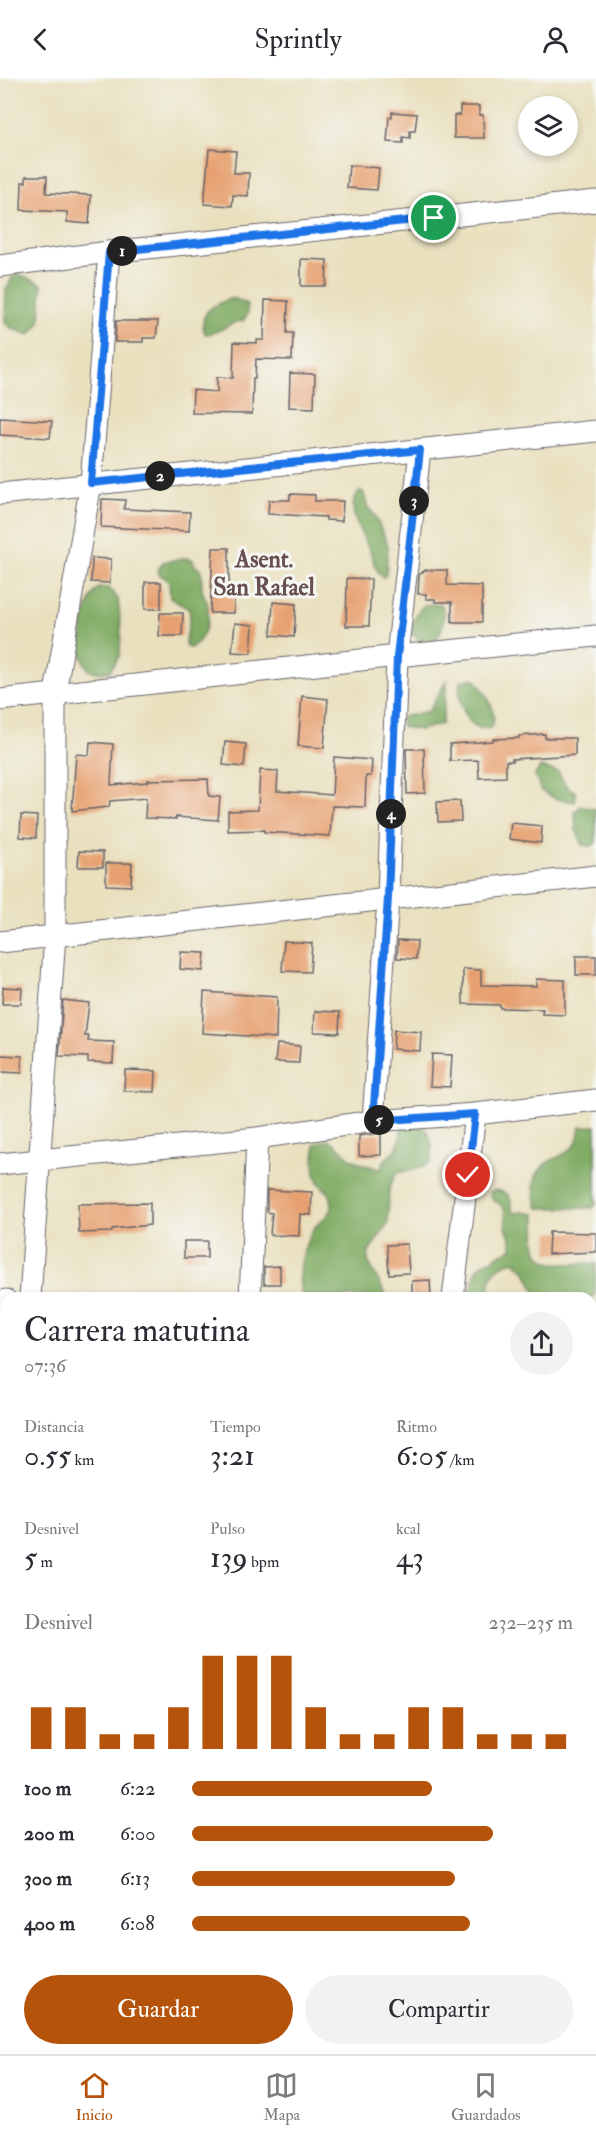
<!DOCTYPE html>
<html lang="es">
<head>
<meta charset="utf-8">
<style>
	body { margin:0; font-family:"IM FELL Double Pica",serif; background:#f2f2f3; color:#2b2b33; height:100vh; display:flex; flex-direction:column; font-size:22px; white-space:nowrap }
	* { box-sizing:border-box; margin:0 }
	p { font-size:20px; color:#7c7c81 }
	.icon { flex:none; width:33px; height:33px; fill:none; stroke:currentColor; stroke-width:2; stroke-linecap:round; stroke-linejoin:round }
	.map { position:relative; flex:1; overflow:hidden }
	.details { position:absolute; left:0px; top:1214px; width:597px; height:764px; display:flex; flex-direction:column; background:#fff; border-radius:18px 18px 0 0; box-shadow:0 3px 9px #0003 }
	.details>* { flex:none }
	.buttons { position:absolute; left:518px; top:18px; display:grid; gap:12px }
	.buttons a { display:grid; place-items:center; width:60px; height:60px; border-radius:50%; background:#fff; box-shadow:0 3px 9px #0003; font-size:30px }
	.pin { position:absolute; display:grid; place-items:center; width:51px; height:51px; color:#fff; margin:-26px; border:3px solid #fff; border-radius:50%; box-shadow:0 2px 6px #0007 }
	.km { position:absolute; width:30px; height:30px; margin:-15px; border-radius:50%; background:#222; color:#fff; font-size:16px; line-height:30px; text-align:center }
	.round { display:grid; place-items:center; flex:none; width:63px; height:63px; border-radius:32px; background:#f2f2f3 }
	.summary { display:flex; align-items:center; justify-content:space-between; height:102px; padding:0 24px }
	h1 { font-size:33px; font-weight:600; line-height:45px }
	.figures { display:grid; grid-template-columns:repeat(3,1fr); gap:9px; height:102px; padding:6px 24px }
	.figures div { display:grid; align-content:center }
	.figures b { font-size:30px; font-weight:600 }
	.figures small { font-size:16px; font-weight:400 }
	.figures p { font-size:16px }
	.chart { height:168px; padding:12px 24px }
	.chart p { display:flex; justify-content:space-between }
	.chart svg { width:100%; height:108px; margin-top:6px; stroke:#b45309; stroke-width:6 }
	.cta { display:flex; gap:12px; margin-top:auto; padding:12px 24px }
	.cta a { flex:1; height:69px; border-radius:36px; background:#b45309; color:#fff; font-size:24px; font-weight:600; line-height:69px; text-align:center }
	.cta a+a { background:#f2f2f3; color:#2b2b33 }
	ul { padding:0 24px; list-style:none; font-size:20px }
	li { display:grid; grid-template-columns:96px 72px 1fr; align-items:center; height:45px }
	li i { height:15px; border-radius:8px; background:#b45309 }
	header { display:flex; justify-content:space-between; align-items:center; height:78px; padding:0 24px; background:#fff; font-size:27px; font-weight:600 }
	.dock { display:flex; justify-content:space-around; align-items:center; height:84px; border-top:2px solid #e1e1e2; background:#fff; font-size:16px; color:#7c7c81 }
	.dock a { display:grid; justify-items:center; gap:3px }
	.dock .selected { color:#b45309 }
	.map>svg:first-child { display:block }
	.forest { fill:#80ac64; stroke:#516750; stroke-width:1.5 }
	.building { fill:#e7a171 }
	.lines { fill:none; stroke-linecap:round; stroke-linejoin:round }
	.street-casing { stroke:#686469; stroke-width:23 }
	.street { stroke:#fff; stroke-width:21 }
	.route-casing { stroke:#fff; stroke-width:12 }
	.route { stroke:#1a73e8; stroke-width:8 }
	.labels { text-anchor:middle; stroke-width:6; stroke-linejoin:round; paint-order:stroke }
	.district-label { font-size:24px; font-weight:bold; fill:#674e4e; stroke:#f6f6f2 }
</style>
</head>
<body>
<header><svg class="icon" aria-label="back" viewBox="0 0 24 24"><path d="M15 5l-7 7 7 7"/></svg>Sprintly<svg class="icon" aria-label="person" viewBox="0 0 24 24"><circle cx="12" cy="8" r="4"/><path d="M4 21q1-7 8-7t8 7"/></svg></header>
<div class="map">
<svg width="596" height="1976" viewBox="0 0 596 1976">
	<rect width="100%" height="100%" fill="#f6f6f2"/>
	<filter id="ink" filterUnits="userSpaceOnUse"><feTurbulence type="fractalNoise" baseFrequency=".0167" numOctaves="2"/><feDisplacementMap in="SourceGraphic" scale="12" xChannelSelector="R" yChannelSelector="G"/><feConvolveMatrix kernelMatrix="1 2 1 2 8 2 1 2 1" color-interpolation-filters="sRGB"/></filter>
	<filter id="wash" filterUnits="userSpaceOnUse"><feTurbulence type="fractalNoise" baseFrequency=".008" numOctaves="4" result="noise"/><feDisplacementMap in="SourceGraphic" scale="24" xChannelSelector="R" yChannelSelector="G"/><feGaussianBlur stdDeviation="1.35" result="paint"/><feColorMatrix in="noise" values="0 0 0 0 0 0 0 0 0 0 0 0 0 0 0 0 0 1.4 0 .05"/><feComposite in="paint" operator="in"/></filter>
	<g filter="url(#wash)">
		<rect width="100%" height="100%" fill="#e9e0be"/>
		<!-- forest -->
		<g class="forest">
			<polygon points="15,195 42,206 40,244 30,257 13,251 5,245 6,211"/>
			<path d="M233,220L247,226L248,235L243,243C227,244 221,256 205,256C197,233 215,226 233,220Z"/>
			<path d="M360,413L364,415L367,428L375,438L388,467L386,497L383,500C374,491 375,485 371,475C364,458 342,429 360,413Z"/>
			<path d="M185,480L192,481L196,489L200,491C203,498 201,503 202,510C202,515 205,519 207,524C211,540 205,563 190,570L186,569L185,565L190,540L189,531L170,520L169,503L159,496L158,492L163,484Z"/>
			<path d="M99,510H109L118,521L121,549L120,577L110,593L102,595L89,592C85,586 80,577 80,570C80,556 88,517 99,510Z"/>
			<path d="M441,526C447,537 443,551 436,562C427,566 418,562 412,556C412,548 417,531 425,527C429,526 436,526 441,526Z"/>
			<path d="M474,600C484,613 500,634 491,650C466,655 457,623 460,603Z"/>
			<polygon points="447,602 442,646 420,652 402,649 402,639 429,633"/>
			<polygon points="540,689 558,694 565,706 576,715 575,724 556,721 541,713 535,697"/>
			<polygon points="581,727 584,729 596,731 596,765 591,768 583,767 576,752 575,734"/>
			<path d="M403,1047L419,1048L427,1052C432,1064 434,1072 430,1085L421,1090L396,1095L389,1111L388,1145L369,1174L368,1183L387,1219H303C295,1202 303,1168 313,1152C317,1145 327,1140 332,1131C332,1109 325,1116 317,1102C312,1092 315,1077 315,1067C336,1054 337,1073 352,1081C361,1086 371,1089 381,1091L384,1083L397,1071Z"/>
			<path d="M596,1048V1127L592,1130H538C532,1111 531,1095 550,1083C559,1078 568,1076 575,1067C578,1063 579,1055 580,1049Z"/>
			<path d="M494,1112C513,1114 510,1120 513,1135L522,1134L535,1136C539,1146 534,1155 535,1165C541,1197 573,1182 596,1186L595,1217L591,1220L538,1219L526,1194L514,1183C495,1187 488,1200 489,1219H470C472,1203 475,1183 495,1181V1179L512,1170V1165L506,1149L505,1132L500,1126L493,1122L490,1114Z"/>
		</g>
		<g id="blocks">
			<!-- building -->
			<g class="building">
				<polygon points="460,28 479,28 479,37 483,37 484,60 454,60 454,37 460,37"/>
				<polygon points="392,34 417,36 415,53 410,53 410,60 403,59 403,65 387,64 389,39 392,39"/>
				<polygon points="209,71 236,73 234,95 249,95 248,118 233,117 232,128 204,126"/>
				<polygon points="349,87 379,90 377,112 347,110"/>
				<polygon points="26,98 47,98 46,115 91,117 89,146 67,144 67,134 21,132 22,104 26,104"/>
				<polygon points="301,181 327,182 326,208 301,208"/>
				<polygon points="265,222 288,223 287,255 293,255 292,282 256,281 255,300 253,300 252,336 192,335 193,312 217,314 217,299 233,300 234,264 257,265 257,262 264,262"/>
				<polygon points="116,243 158,243 156,260 143,260 143,264 115,264"/>
				<polygon points="290,295 315,296 314,330 289,329"/>
				<polygon points="0,340 52,343 50,360 0,357"/>
				<polygon points="290,416 315,417 315,423 343,423 342,443 326,442 326,439 268,436 269,422 290,422"/>
				<polygon points="102,421 125,422 124,431 190,434 189,453 101,449"/>
				<polygon points="213,470 229,470 229,515 234,515 234,535 210,535"/>
				<polygon points="92,480 111,481 110,505 91,504"/>
				<polygon points="425,492 447,492 447,507 482,508 482,544 452,544 452,524 435,524 435,521 426,521 426,516 418,516 419,497"/>
				<polygon points="347,500 371,501 369,548 346,548"/>
				<rect x="145" y="504" width="16" height="27"/>
				<polygon points="273,524 296,526 294,559 271,557"/>
				<polygon points="160,535 183,535 182,558 159,558"/>
				<polygon points="235,545 253,547 251,575 232,574"/>
				<polygon points="302,618 328,621 324,670 298,668"/>
				<polygon points="545,656 545,660 575,660 575,677 512,681 513,683 506,683 506,699 479,700 478,682 450,683 450,666 493,663 493,661 519,660 519,658"/>
				<polygon points="90,664 113,666 111,707 148,704 148,702 208,701 209,718 220,719 218,742 176,739 176,741 145,740 146,720 110,723 109,729 72,733 76,676 89,677"/>
				<polygon points="225,664 246,666 244,689 223,687"/>
				<polygon points="406,671 424,671 425,715 407,716"/>
				<polygon points="334,679 372,682 371,698 366,698 365,729 332,728 330,758 264,754 264,752 228,753 228,733 258,732 260,692 278,693 277,713 332,717"/>
				<polygon points="460,723 461,743 438,744 437,724"/>
				<polygon points="21,737 37,738 36,760 20,759"/>
				<polygon points="511,745 542,748 541,765 509,761"/>
				<polygon points="79,773 103,774 103,789 78,789"/>
				<polygon points="106,785 132,785 131,808 106,807"/>
				<polygon points="398,862 417,863 416,881 397,880"/>
				<polygon points="284,863 312,865 310,894 282,893"/>
				<polygon points="181,874 205,875 203,893 180,891"/>
				<rect x="576" y="878" width="20" height="19"/>
				<polygon points="463,891 481,892 481,907 536,908 536,901 565,902 565,937 542,936 543,931 500,930 500,927 463,926"/>
				<polygon points="3,909 22,910 21,926 2,926"/>
				<polygon points="204,914 277,919 276,960 202,955"/>
				<polygon points="63,922 89,925 85,958 89,958 88,963 114,964 113,985 88,984 88,979 59,978"/>
				<polygon points="315,933 340,934 339,955 314,954"/>
				<polygon points="394,952 421,954 420,973 393,971"/>
				<polygon points="277,966 300,968 299,985 275,984"/>
				<polygon points="432,976 452,977 450,1009 430,1008"/>
				<polygon points="0,977 22,978 22,995 0,994"/>
				<polygon points="125,992 156,993 155,1014 124,1013"/>
				<polygon points="381,1055 381,1077 359,1078 359,1058"/>
				<polygon points="267,1112 312,1114 311,1137 300,1136 299,1158 270,1157 272,1135 267,1134"/>
				<polygon points="150,1125 150,1147 112,1151 112,1154 79,1155 78,1126"/>
				<polygon points="549,1154 596,1155 596,1174 548,1176"/>
				<rect x="184" y="1163" width="23" height="17"/>
				<polygon points="407,1166 409,1195 389,1196 387,1167"/>
				<polygon points="280,1188 280,1206 264,1206 264,1189"/>
				<polygon points="430,1202 431,1220 412,1220 412,1203"/>
			</g>
		</g>
	</g>
	<g filter="url(#ink)">
		<use href="#blocks" fill-opacity="0" stroke="#686469" stroke-width="1.5"/>
		<g class="lines">
			<defs>
				<g id="street">
					<polyline points="0,188 109,174 596,123"/>
					<polyline points="420,372 397,578 596,558"/>
					<polyline points="0,416 596,353"/>
					<polyline points="0,622 397,578 388,820 373,1043"/>
					<polyline points="0,864 596,798"/>
					<polyline points="0,1086 257,1060 373,1043 475,1036 596,1022"/>
					<polyline points="30,1220 55,857 55,615 91,405 109,174"/>
					<polyline points="250,1220 257,1060"/>
					<polyline points="453,1220 475,1036"/>
					<polyline points="0,1223 6,1222"/>
					<polyline points="0,1507 6,1507"/>
					<polyline points="591,1622 596,1622"/>
					<polyline points="0,1812 6,1811"/>
					<polyline points="31,1971 31,1976"/>
					<polyline points="360,1976 363,1971"/>
				</g>
			</defs>
			<!-- street casing -->
			<use href="#street" class="street-casing"/>
			<!-- street -->
			<use href="#street" class="street"/>
		</g>
	</g>
	<g class="lines" filter="url(#ink)">
		<defs>
			<polyline id="route" points="434,140 109,174 91,405 420,372 397,579 388,820 373,1043 475,1036 468,1097"/>
		</defs>
		<!-- route casing -->
		<use href="#route" class="route-casing"/>
		<!-- route -->
		<use href="#route" class="route"/>
	</g>
	<g class="labels">
		<!-- district labels -->
		<g class="district-label">
			<text x="264" y="489">Asent.<tspan x="264" dy="28">San Rafael</tspan></text>
		</g>
	</g>
</svg>
<div class="buttons">
<a><svg class="icon" aria-label="layers" viewBox="0 0 24 24"><path d="M12 4l9 5-9 5-9-5zM3 14l9 5 9-5"/></svg></a>
</div>
<div class="pin" style="left:434px;top:140px;background:#1e9e55"><svg class="icon" aria-label="arrive" viewBox="0 0 24 24"><path d="M6 21V4h12l-3 4 3 4H6"/></svg></div>
<div class="pin" style="left:468px;top:1097px;background:#d93025"><svg class="icon" aria-label="check" viewBox="0 0 24 24"><path d="M5 12l5 5 9-10"/></svg></div>
<b class="km" style="left:122px;top:173px">1</b>
<b class="km" style="left:160px;top:398px">2</b>
<b class="km" style="left:414px;top:423px">3</b>
<b class="km" style="left:391px;top:736px">4</b>
<b class="km" style="left:379px;top:1042px">5</b>
<section class="details">
<div class="summary"><div><h1>Carrera matutina</h1><p>07:36</p></div><a class="round"><svg class="icon" aria-label="share" viewBox="0 0 24 24"><path d="M12 15V3M7 8l5-5 5 5M5 13v7h14v-7"/></svg></a></div>
<div class="figures">
<div><p>Distancia</p><b>0.55<small> km</small></b></div>
<div><p>Tiempo</p><b>3:21</b></div>
<div><p>Ritmo</p><b>6:05<small> /km</small></b></div>
</div>
<div class="figures">
<div><p>Desnivel</p><b>5<small> m</small></b></div>
<div><p>Pulso</p><b>139<small> bpm</small></b></div>
<div><p>kcal</p><b>43</b></div>
</div>
<div class="chart"><p><span>Desnivel</span>232–235 m</p>
<svg viewBox="0 0 160 44" preserveAspectRatio="none"><path d="M5 44V27M15 44V27M25 44V38M35 44V38M45 44V27M55 44V6M65 44V6M75 44V6M85 44V27M95 44V38M105 44V38M115 44V27M125 44V27M135 44V38M145 44V38M155 44V38"/></svg>
</div>
<ul>
<li><b>100 m</b>6:22<i style="width:63%"></i></li>
<li><b>200 m</b>6:00<i style="width:79%"></i></li>
<li><b>300 m</b>6:13<i style="width:69%"></i></li>
<li><b>400 m</b>6:08<i style="width:73%"></i></li>
</ul>
<div class="cta"><a>Guardar</a><a>Compartir</a></div>
</section>
</div>
<nav class="dock">
<a class="selected"><svg class="icon" aria-label="home" viewBox="0 0 24 24"><path d="M3 11l9-7 9 7M6 9v11h12V9"/></svg>Inicio</a>
<a><svg class="icon" aria-label="map" viewBox="0 0 24 24"><path d="M3 6l6-2 6 2 6-2v14l-6 2-6-2-6 2zM9 4v14M15 6v14"/></svg>Mapa</a>
<a><svg class="icon" aria-label="saved" viewBox="0 0 24 24"><path d="M7 4h10v16l-5-4-5 4z"/></svg>Guardados</a>
</nav>
</body>
</html>
